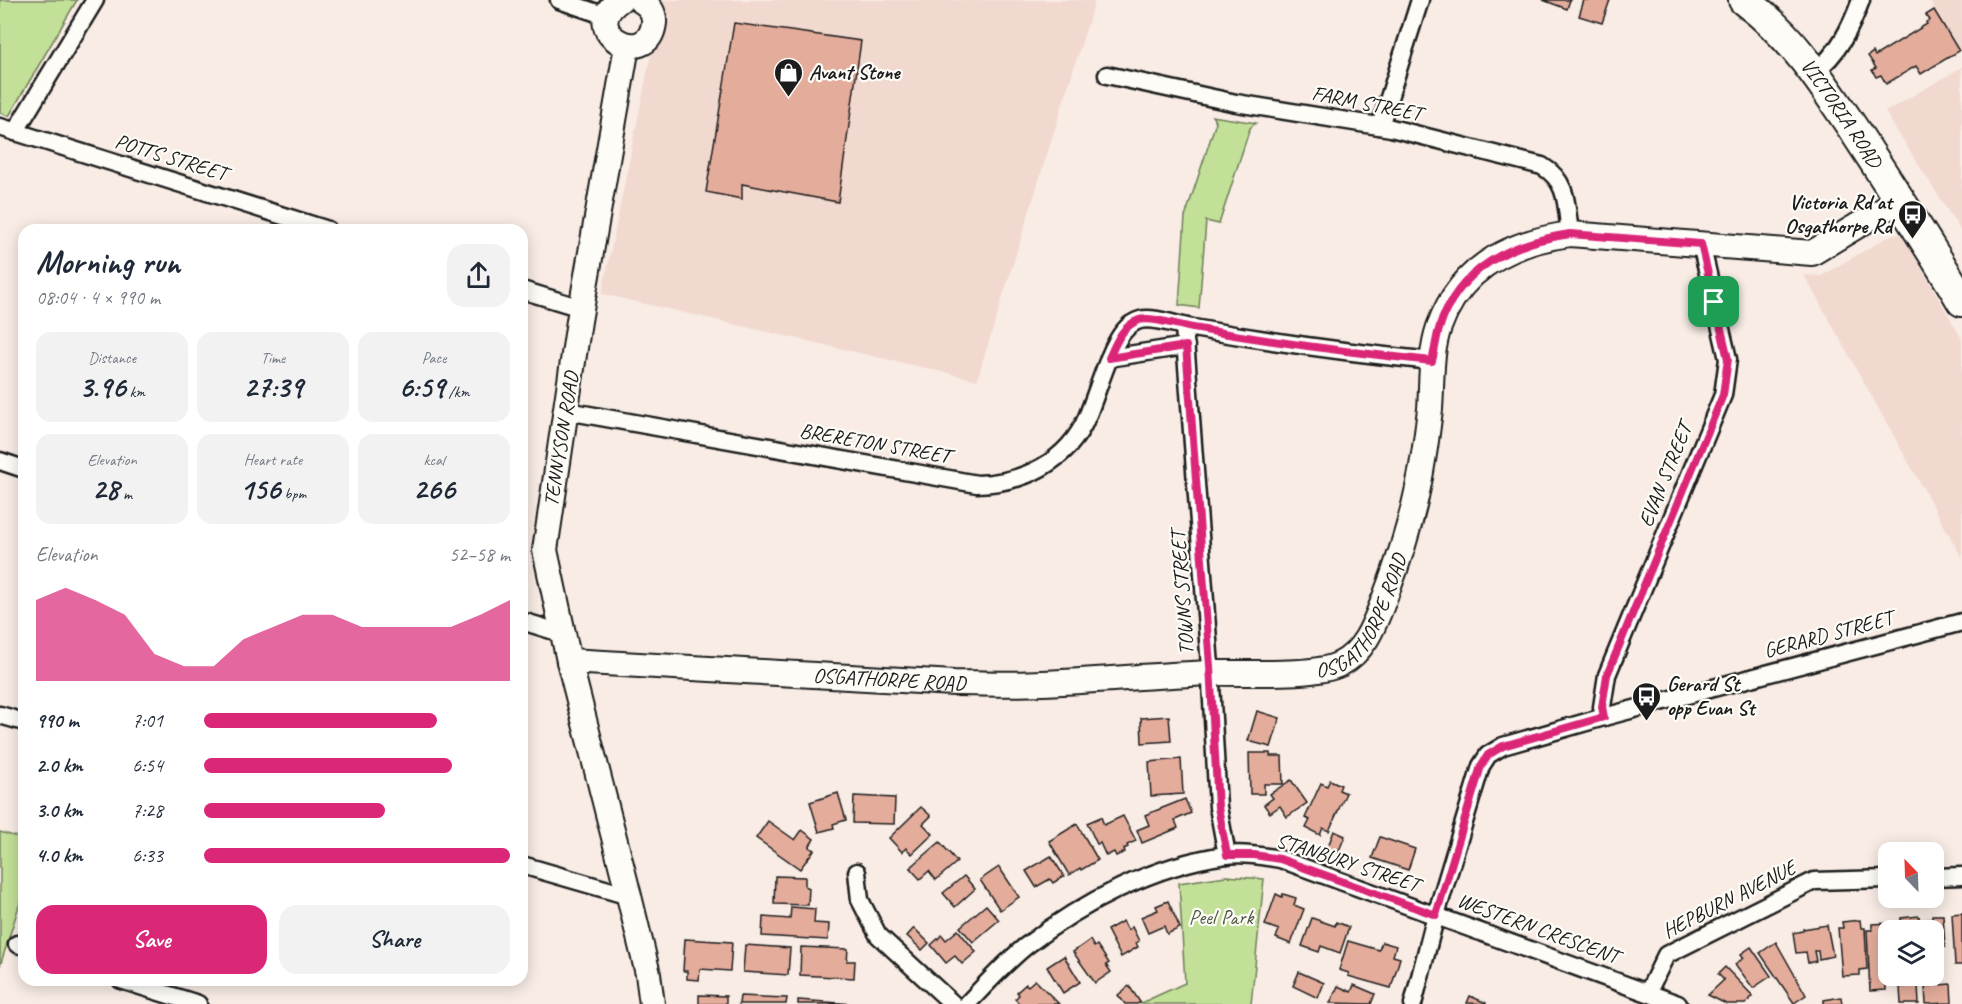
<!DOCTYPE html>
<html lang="en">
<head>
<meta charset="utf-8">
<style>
	body { margin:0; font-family:Caveat,sans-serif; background:#f2f2f3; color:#1f2937; height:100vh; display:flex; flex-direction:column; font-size:22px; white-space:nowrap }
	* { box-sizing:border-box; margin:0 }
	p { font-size:20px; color:#747a83 }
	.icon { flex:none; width:33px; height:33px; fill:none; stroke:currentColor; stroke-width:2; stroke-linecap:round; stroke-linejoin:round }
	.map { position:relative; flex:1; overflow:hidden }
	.panel { position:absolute; left:18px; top:224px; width:510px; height:762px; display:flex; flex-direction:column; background:#fff; border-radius:18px; box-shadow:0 3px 15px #0003 }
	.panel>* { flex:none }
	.needle { width:39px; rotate:337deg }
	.fabs { position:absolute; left:1878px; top:842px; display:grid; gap:12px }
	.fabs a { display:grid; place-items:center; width:66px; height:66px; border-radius:12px; background:#fff; box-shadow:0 3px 15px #0003; font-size:30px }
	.pin { position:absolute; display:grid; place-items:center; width:51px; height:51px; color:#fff; margin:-26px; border-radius:12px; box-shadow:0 3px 9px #0006 }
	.round { display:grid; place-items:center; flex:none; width:63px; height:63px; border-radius:18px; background:#f2f2f3 }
	.headline { display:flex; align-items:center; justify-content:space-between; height:102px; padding:0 18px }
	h1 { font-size:33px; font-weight:800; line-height:45px }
	.stats { display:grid; grid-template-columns:repeat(3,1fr); gap:9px; height:102px; padding:6px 18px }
	.stats div { display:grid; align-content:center; border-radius:15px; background:#f2f2f3; text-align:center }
	.stats b { font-size:30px; font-weight:800 }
	.stats small { font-size:16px; font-weight:400 }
	.stats p { font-size:16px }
	.chart { height:168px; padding:12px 18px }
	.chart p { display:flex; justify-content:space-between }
	.chart svg { width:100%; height:108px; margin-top:6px; fill:#db2777; opacity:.7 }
	.cta { display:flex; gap:12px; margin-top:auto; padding:12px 18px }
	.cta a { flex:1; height:69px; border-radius:18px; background:#db2777; color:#fff; font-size:24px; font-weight:800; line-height:69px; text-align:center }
	.cta a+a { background:#f2f2f3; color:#1f2937 }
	ul { padding:0 18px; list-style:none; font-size:20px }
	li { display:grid; grid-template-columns:96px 72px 1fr; align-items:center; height:45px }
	li i { height:15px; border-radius:8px; background:#db2777 }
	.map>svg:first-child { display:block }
	.built { fill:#f2d9cf }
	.green { fill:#c2e097; stroke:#6f7e5a; stroke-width:1.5 }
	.building { fill:#e4ac9b; stroke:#1c1c1c; stroke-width:1.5 }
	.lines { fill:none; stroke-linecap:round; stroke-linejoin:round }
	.street-casing { stroke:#1c1c1c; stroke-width:21 }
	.secondary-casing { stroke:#1c1c1c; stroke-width:28 }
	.highway-casing { stroke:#1c1c1c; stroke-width:34 }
	.street { stroke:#fdfcf7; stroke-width:16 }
	.secondary { stroke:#fdfcf7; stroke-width:24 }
	.highway { stroke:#fdfcf7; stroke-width:30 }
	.route-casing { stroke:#fff; stroke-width:12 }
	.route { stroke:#db2777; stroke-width:8 }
	.labels { text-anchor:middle; stroke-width:4.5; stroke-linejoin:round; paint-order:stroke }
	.poi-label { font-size:21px; font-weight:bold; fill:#1c1c1c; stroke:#fdfcf7; text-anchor:start }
	.street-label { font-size:21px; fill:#1c1c1c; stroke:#fdfcf7 }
	.park-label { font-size:21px; fill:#4e5741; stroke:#fdfcf7 }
</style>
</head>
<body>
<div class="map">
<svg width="1962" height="1004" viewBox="0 0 1962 1004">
	<rect width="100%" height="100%" fill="#f8ece5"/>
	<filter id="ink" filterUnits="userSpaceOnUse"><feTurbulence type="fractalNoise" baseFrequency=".0167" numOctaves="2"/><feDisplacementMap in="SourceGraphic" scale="12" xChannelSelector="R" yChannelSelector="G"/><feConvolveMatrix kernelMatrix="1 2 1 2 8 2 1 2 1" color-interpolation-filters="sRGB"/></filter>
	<g filter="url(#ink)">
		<!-- built -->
		<g class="built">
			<polygon points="662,0 1095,0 977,380 602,294"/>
			<polygon points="1929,0 1962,0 1962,54"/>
			<polygon points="1962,67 1962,233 1885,112"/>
			<polygon points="1893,234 1903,236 1962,339 1962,558 1804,275 1821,276"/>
		</g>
		<!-- green -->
		<g class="green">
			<polygon points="0,0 77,0 9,116 0,113"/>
			<polygon points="1212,116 1256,123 1250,128 1219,224 1206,221 1199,308 1179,305 1185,217 1216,122"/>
			<polygon points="0,832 24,839 24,890 0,966"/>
			<polygon points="1226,876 1264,879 1251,1004 1139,1004 1185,983 1179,883"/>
		</g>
		<!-- building -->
		<g class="building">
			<polygon points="1543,0 1570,0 1567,9"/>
			<polygon points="1584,0 1610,0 1602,23 1579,16"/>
			<polygon points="1934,10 1959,51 1921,74 1916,66 1886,84 1881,75 1876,77 1872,70 1876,68 1868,56 1873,52 1875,56 1927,24 1926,22 1930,20 1926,15"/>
			<polygon points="734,23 861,41 838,202 742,184 742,199 706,192"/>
			<polygon points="1257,711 1280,718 1271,747 1248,741"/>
			<polygon points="1169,716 1171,741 1142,743 1141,718"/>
			<polygon points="1249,753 1270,753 1270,756 1282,756 1283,784 1264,784 1264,794 1250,794"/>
			<polygon points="1181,759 1183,794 1151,796 1149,762"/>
			<polygon points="1291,780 1307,803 1287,817 1280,806 1270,813 1264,805 1273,798 1270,794"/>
			<polygon points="1330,780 1341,785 1339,790 1346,793 1329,831 1323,828 1320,835 1306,828 1310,820 1305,818 1321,783 1327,786"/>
			<polygon points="838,793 846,820 833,824 834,828 819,832 810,802"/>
			<polygon points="854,796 895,798 894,824 853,823"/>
			<polygon points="1185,799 1191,813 1175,820 1178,828 1142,843 1137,830 1149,825 1145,815"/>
			<polygon points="921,807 931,816 923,824 933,834 912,854 906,848 902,852 889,838"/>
			<polygon points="1123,816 1136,841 1127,845 1128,847 1124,849 1125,852 1116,856 1114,852 1106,856 1100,843 1097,844 1087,823 1101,817 1104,825"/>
			<polygon points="768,821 795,840 802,830 814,839 809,847 814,850 800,869 756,838"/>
			<polygon points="1077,824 1098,860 1081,870 1080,868 1069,875 1049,841"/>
			<polygon points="1334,831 1345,836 1338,853 1327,849"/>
			<polygon points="1380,837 1415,849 1408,870 1372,858"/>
			<polygon points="940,842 957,862 936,880 929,871 920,879 910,868"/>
			<polygon points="1051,856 1064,876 1053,883 1050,879 1036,887 1026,871"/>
			<polygon points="999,867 1019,897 1000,910 980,880"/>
			<polygon points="775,876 805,877 805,886 809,888 808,905 774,904"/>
			<polygon points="964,876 975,889 955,907 943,893"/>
			<polygon points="1276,894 1282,897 1283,894 1296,898 1294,905 1304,909 1291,944 1276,938 1279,930 1265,925"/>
			<polygon points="1168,901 1180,928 1167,934 1164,926 1148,933 1141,917 1158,910 1156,906"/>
			<polygon points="986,905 999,920 973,942 960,927"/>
			<polygon points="791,907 815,909 814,923 829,924 828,940 762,936 763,917 790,919"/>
			<polygon points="1962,913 1962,965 1955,965 1952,914"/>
			<polygon points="1932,915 1943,915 1945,947 1934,947 1934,930 1924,930 1923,920 1932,919"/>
			<polygon points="1919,916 1920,930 1901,930 1901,918"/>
			<polygon points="1312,918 1335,926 1336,922 1349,927 1340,953 1321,946 1319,952 1302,946"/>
			<polygon points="1860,920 1861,928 1865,928 1867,969 1860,970 1860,975 1842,976 1838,928 1843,928 1842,922"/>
			<polygon points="1123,921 1128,930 1132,927 1139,941 1136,943 1138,947 1121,957 1107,930"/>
			<polygon points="1893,923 1893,930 1888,930 1888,970 1886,970 1886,990 1870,991 1867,930 1872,930 1872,924"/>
			<polygon points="1827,925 1833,956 1819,959 1818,951 1814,951 1816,961 1808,963 1806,952 1796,953 1793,933 1803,931 1803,929"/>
			<polygon points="914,928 929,943 922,950 907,936"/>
			<polygon points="958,930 976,952 962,964 955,956 946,963 931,945 942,935 946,940"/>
			<polygon points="685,939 732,942 730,971 700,969 699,980 687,979 687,971 683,971"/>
			<polygon points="1090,940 1094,947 1097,945 1109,963 1106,965 1111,972 1095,983 1073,952"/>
			<polygon points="1348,941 1379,950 1382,942 1396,946 1393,956 1400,958 1391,988 1348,976 1349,973 1339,970"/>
			<polygon points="1776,942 1806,995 1794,1003 1760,953"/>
			<polygon points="745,945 790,948 788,975 743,972"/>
			<polygon points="801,947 848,949 847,961 855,961 854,978 800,975"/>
			<polygon points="1751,947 1771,976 1753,988 1735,964 1744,958 1741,954"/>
			<polygon points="1064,956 1080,982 1063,993 1047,967"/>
			<polygon points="1725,967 1753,996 1745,1004 1726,1004 1708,995 1724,980 1718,974"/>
			<polygon points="1299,972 1324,983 1318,998 1293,986"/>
			<polygon points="1035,980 1059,1004 1020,1004 1015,999 1019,995 1017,992 1026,984 1028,986"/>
			<polygon points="1951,984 1952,1003 1926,1004 1925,986"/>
			<polygon points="1354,985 1375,994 1371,1004 1330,1003 1338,986 1351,992"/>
			<polygon points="1911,985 1918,985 1919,1004 1901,1004 1900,987 1911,986"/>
			<polygon points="1129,986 1140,1002 1137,1004 1125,1004 1118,995"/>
			<polygon points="699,995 726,996 726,1004 699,1004"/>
			<polygon points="740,996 787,998 786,1004 739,1004"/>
			<polygon points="1470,996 1486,1003 1485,1004 1467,1003"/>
			<polygon points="1841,997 1842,1004 1824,1004 1824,1000"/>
			<polygon points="798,1000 854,1004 798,1004"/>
		</g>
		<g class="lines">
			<defs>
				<g id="street">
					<polyline points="559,0 606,16"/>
					<path d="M1814,72C1838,55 1851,27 1861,0"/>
					<path d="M1107,75L1236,103L1391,128L1542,166C1569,182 1566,206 1570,234"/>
					<polyline points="1380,126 1420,0"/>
					<polyline points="0,127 328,230"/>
					<polyline points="15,132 95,0"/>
					<polyline points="522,290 581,308"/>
					<polyline points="1184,327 1210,666 1218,807 1227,855"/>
					<polyline points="1109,358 1186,346"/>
					<path d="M567,411L977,484C1023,483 1068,462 1087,417C1096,395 1103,371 1113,349C1119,337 1126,324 1140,320C1153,316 1179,326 1193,328C1272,342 1353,353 1432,361"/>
					<polyline points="0,461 24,469"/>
					<polyline points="522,621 564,634"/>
					<polyline points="0,715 24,722"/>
					<polyline points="1604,717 1602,707 1607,675 1723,395 1728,359 1701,244"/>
					<polyline points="522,865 629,896"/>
					<polyline points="857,872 860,900 878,935 953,1004"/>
					<polyline points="1934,877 1962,876"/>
					<polyline points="17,944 24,946"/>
					<polyline points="121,980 198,1004"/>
					<polyline points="1648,992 1666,955 1814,881 1888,879"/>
					<path d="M967,1004C986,984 1005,963 1026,946C1083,902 1154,865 1226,855C1244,853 1262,856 1280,859L1678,1004"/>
					<polyline points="1413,1004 1436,915 1481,766 1488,755 1503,746 1604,717 1962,622"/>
				</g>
				<g id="secondary">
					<path d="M620,0C575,31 648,71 654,23C655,13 649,5 640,0"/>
					<polyline points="627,46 579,321 545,550 569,661 629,896 648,974 652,1004"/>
					<path id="s1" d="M569,661L954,683C983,683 1013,685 1042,683C1098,681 1155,675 1212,673C1243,672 1314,677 1340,664C1366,651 1375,622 1385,597C1402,553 1416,506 1423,460C1426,443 1428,426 1430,409C1432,382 1430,353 1439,327C1460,267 1512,242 1570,234L1812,253L1900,200"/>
				</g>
				<g id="highway">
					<path id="s2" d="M1744,0C1795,38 1825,87 1860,139C1895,193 1930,246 1962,301"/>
				</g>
			</defs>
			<!-- street casing -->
			<use href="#street" class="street-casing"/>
			<!-- secondary casing -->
			<use href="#secondary" class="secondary-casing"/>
			<!-- highway casing -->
			<use href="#highway" class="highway-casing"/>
			<!-- street -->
			<use href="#street" class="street"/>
			<!-- secondary -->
			<use href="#secondary" class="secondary"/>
			<!-- highway -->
			<use href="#highway" class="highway"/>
		</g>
	</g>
	<g class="lines" filter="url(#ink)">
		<defs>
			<path id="route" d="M1570,234L1701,244L1728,359L1723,395L1607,675L1602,707L1604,717L1503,746L1488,755L1481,766L1436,915L1280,859L1254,855H1227L1218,807L1210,666L1186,346L1109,358C1116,343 1122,326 1139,320C1152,316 1179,326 1193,328C1272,342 1353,353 1432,361C1435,350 1436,339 1439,329C1457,268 1513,242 1570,234Z"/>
		</defs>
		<!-- route casing -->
		<use href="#route" class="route-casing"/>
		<!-- route -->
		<use href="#route" class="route"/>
	</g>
	<!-- icons -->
	<defs>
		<symbol id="shop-pin" viewBox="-11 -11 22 30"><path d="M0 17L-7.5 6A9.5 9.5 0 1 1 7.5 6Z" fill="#1c1c1c" stroke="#fdfcf7"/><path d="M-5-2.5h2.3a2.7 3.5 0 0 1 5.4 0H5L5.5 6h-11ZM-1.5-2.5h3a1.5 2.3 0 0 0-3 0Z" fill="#fff"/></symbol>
		<symbol id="bus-pin" viewBox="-11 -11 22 30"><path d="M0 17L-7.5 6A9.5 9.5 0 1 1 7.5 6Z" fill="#1c1c1c" stroke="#fdfcf7"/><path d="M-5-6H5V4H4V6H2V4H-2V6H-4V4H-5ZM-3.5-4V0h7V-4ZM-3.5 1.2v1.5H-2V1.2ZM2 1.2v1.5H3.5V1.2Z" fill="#fff"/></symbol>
	</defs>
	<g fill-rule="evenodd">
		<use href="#shop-pin" x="772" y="56" width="33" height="45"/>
		<use href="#bus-pin" x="1896" y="198" width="33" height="45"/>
		<use href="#bus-pin" x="1630" y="680" width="33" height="45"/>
	</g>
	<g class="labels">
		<!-- poi labels -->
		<g class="poi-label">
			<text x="809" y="79">Avant Stone</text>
			<text x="1892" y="209" text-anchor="end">Victoria Rd at<tspan x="1892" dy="24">Osgathorpe Rd</tspan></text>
			<text x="1667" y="691">Gerard St<tspan x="1667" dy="24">opp Evan St</tspan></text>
		</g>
		<!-- street labels -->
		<g class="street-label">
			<text transform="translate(1367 103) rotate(11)" y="7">FARM STREET</text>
			<text dy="7" stroke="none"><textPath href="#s2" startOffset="150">VICTORIA ROAD</textPath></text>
			<text transform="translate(171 157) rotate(17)" y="7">POTTS STREET</text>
			<text transform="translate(561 439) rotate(-81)" y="7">TENNYSON ROAD</text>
			<text transform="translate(875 443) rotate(10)" y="7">BRERETON STREET</text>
			<text transform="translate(1665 475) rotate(-68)" y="7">EVAN STREET</text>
			<text transform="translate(1182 593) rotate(-94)" y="7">TOWNS STREET</text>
			<text dy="7" stroke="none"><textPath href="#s1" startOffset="824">OSGATHORPE ROAD</textPath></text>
			<text transform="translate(1828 634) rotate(-15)" y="7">GERARD STREET</text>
			<text dy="7" stroke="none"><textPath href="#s1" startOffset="321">OSGATHORPE ROAD</textPath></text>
			<text transform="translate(1348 862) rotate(18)" y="7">STANBURY STREET</text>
			<text transform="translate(1729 899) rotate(-27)" y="7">HEPBURN AVENUE</text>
			<text transform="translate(1538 928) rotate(20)" y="7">WESTERN CRESCENT</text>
		</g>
		<!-- park labels -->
		<g class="park-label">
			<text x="1221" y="924">Peel Park</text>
		</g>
	</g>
</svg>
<div class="fabs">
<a><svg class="needle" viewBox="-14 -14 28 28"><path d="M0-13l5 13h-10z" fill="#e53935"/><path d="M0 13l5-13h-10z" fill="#747a83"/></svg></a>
<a><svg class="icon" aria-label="layers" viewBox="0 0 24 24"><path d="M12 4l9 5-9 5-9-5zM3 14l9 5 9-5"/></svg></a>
</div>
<div class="pin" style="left:1714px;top:302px;background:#1e9e55"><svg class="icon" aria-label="arrive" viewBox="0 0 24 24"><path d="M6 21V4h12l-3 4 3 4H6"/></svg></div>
<section class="panel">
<div class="headline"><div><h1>Morning run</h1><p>08:04 · 4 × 990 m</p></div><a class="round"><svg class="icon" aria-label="share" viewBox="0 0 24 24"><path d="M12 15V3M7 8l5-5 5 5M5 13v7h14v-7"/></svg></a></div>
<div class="stats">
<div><p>Distance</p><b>3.96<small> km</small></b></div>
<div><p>Time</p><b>27:39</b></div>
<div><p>Pace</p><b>6:59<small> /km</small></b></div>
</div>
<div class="stats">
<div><p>Elevation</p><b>28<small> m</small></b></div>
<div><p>Heart rate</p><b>156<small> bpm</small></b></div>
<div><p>kcal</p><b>266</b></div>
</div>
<div class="chart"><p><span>Elevation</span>52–58 m</p>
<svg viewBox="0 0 160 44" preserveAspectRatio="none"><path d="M0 44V11L10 6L20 11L30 17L40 33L50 38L60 38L70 27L80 22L90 17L100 17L110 22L120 22L130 22L140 22L150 17L160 11V44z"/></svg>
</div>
<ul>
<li><b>990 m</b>7:01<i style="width:76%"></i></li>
<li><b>2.0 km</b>6:54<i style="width:81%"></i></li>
<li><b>3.0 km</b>7:28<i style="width:59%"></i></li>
<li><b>4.0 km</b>6:33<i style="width:100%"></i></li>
</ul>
<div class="cta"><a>Save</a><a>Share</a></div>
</section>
</div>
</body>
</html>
